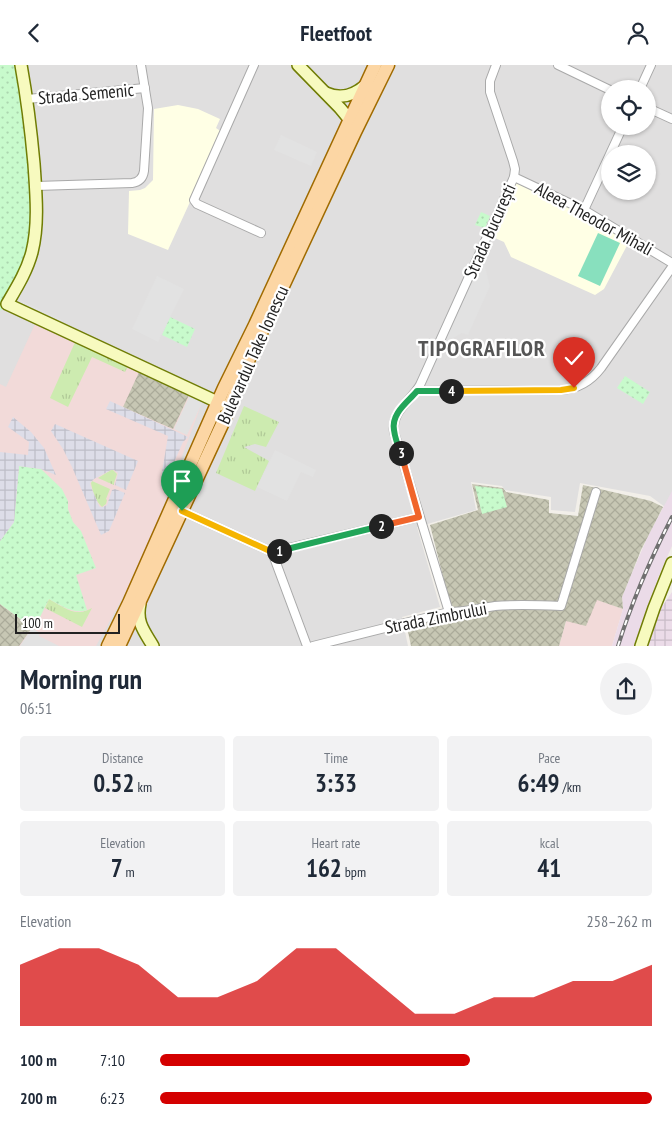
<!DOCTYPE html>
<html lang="en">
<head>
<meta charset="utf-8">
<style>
	body { margin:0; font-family:"PT Sans Narrow",sans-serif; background:#f2f2f3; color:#1f2937; height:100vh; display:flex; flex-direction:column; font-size:19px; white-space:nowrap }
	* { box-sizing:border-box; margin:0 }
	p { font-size:16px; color:#747a83 }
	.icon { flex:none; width:28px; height:28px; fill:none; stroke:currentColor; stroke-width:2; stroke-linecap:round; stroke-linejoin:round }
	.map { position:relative; height:581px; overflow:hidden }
	.side { display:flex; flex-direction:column; background:#fff; flex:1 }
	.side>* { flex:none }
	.tools { position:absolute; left:601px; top:15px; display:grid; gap:10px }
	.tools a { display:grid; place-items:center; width:55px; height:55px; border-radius:50%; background:#fff; box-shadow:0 1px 4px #0004; font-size:25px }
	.scale { position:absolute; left:15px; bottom:12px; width:105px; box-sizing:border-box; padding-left:5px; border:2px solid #222; border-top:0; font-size:14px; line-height:18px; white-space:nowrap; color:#222; -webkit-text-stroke:4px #fff; paint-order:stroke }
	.pin { position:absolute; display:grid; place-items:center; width:42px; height:42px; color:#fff; margin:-51px -21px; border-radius:50% 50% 50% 0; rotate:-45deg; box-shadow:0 0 5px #0007 }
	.pin .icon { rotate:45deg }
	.km { position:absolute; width:25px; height:25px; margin:-12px; border-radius:50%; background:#222; color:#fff; font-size:14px; line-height:25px; text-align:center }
	.round { display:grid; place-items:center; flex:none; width:52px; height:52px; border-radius:26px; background:#f2f2f3 }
	.overview { display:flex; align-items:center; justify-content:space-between; height:85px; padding:0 20px }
	h1 { font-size:28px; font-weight:700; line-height:38px }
	.figures { display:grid; grid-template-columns:repeat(3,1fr); gap:8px; height:85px; padding:5px 20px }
	.figures div { display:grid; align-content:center; border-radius:5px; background:#f2f2f3; text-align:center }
	.figures b { font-size:25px; font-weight:700 }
	.figures small { font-size:14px; font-weight:400 }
	.figures p { font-size:14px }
	.chart { height:140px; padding:10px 20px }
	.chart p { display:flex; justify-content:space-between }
	.chart svg { width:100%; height:90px; margin-top:5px; fill:#d40000; opacity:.7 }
	ul { padding:0 20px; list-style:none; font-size:16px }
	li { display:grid; grid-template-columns:80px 60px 1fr; align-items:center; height:38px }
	li i { height:12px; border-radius:6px; background:#d40000 }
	header { display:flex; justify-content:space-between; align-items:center; height:65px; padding:0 20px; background:#fff; font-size:22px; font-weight:700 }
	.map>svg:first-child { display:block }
	.residential { fill:#e0dfdf; fill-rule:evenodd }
	.commercial { fill:#f2dad9 }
	.industrial { fill:url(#industrial-grid) }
	.education { fill:#ffffe5 }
	.railway { fill:#ebdbe8 }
	.construction { fill:url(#construction-cross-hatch) }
	.grass { fill:url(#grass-tufts) }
	.park { fill:url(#park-dots) }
	.pitch { fill:#88e0be }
	.parking { fill:#e2e2e2 }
	.plaza { fill:url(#plaza-grid) }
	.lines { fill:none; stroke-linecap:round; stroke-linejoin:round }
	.street-casing { stroke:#a9a9a9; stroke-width:10 }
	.secondary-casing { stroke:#707d05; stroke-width:14 }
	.primary-casing { stroke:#a06b00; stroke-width:15 }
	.street { stroke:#fff; stroke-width:8 }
	.secondary { stroke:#f7fabf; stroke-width:11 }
	.primary { stroke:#fcd6a4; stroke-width:12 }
	.rail-casing { stroke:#707070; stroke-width:4 }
	.rail { stroke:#fff; stroke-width:2; stroke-dasharray:5.5; stroke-linecap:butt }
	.split-1-casing { stroke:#fff; stroke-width:10 }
	.split-2-casing { stroke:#fff; stroke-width:10 }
	.split-3-casing { stroke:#fff; stroke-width:10 }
	.split-4-casing { stroke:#fff; stroke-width:10 }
	.split-5-casing { stroke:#fff; stroke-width:10 }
	.split-1 { stroke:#f5b400; stroke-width:6 }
	.split-2 { stroke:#22a559; stroke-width:6 }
	.split-3 { stroke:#f0652b; stroke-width:6 }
	.split-4 { stroke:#22a559; stroke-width:6 }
	.split-5 { stroke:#f5b400; stroke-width:6 }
	.labels { text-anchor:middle; stroke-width:4.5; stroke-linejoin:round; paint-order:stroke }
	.street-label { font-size:18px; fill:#222; stroke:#fff }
	.district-label { font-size:22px; font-weight:bold; letter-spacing:1px; fill:#555; stroke:#fff }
</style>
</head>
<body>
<header><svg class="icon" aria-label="back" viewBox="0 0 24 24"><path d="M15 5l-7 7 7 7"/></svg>Fleetfoot<svg class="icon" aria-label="person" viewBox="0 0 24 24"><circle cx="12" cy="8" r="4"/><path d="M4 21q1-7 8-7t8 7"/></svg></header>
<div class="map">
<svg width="672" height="581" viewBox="0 0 672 581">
	<defs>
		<pattern id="industrial-grid" width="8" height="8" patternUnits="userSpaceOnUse" patternTransform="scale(1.25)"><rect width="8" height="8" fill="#ebdbe8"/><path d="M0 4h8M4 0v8" fill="none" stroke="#c9bcc7"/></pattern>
		<pattern id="construction-cross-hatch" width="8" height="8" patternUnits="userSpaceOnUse" patternTransform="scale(1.25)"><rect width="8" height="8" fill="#c7c7b4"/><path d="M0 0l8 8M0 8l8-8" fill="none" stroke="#abab9a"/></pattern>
		<pattern id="grass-tufts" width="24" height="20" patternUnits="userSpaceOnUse" patternTransform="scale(1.25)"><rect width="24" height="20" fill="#cdebb0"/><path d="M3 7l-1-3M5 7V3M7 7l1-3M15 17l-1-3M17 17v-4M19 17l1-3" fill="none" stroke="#b0c997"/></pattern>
		<pattern id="park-dots" width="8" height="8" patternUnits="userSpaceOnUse" patternTransform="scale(1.25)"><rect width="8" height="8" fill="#c8facc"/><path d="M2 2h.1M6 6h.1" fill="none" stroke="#acd6af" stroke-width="1.8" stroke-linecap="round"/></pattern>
		<pattern id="plaza-grid" width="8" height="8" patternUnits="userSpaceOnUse" patternTransform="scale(1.25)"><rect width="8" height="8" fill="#dddde8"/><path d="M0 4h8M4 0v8" fill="none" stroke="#bdbdc7"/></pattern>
	</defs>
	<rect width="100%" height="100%" fill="#f2efe9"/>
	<!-- residential -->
	<path class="residential" d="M0,0H672V434L665,442L650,431L580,418L575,447L551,445V432L505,425L502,421L471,417L476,445L417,462L440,542L402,552L408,581H0ZM610,24H648V61H610ZM610,89H648V126H610Z"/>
	<!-- commercial -->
	<g class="commercial">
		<polygon points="36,257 203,335 143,496 96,581 0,581 0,319 6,322"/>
		<polygon points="596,534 623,544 612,581 559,581 566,556"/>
	</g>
	<!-- industrial -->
	<polygon class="industrial" points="672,527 672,581 648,581 653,555"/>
	<!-- education -->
	<g class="education">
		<polygon points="178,40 198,44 220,54 216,63 222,67 168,185 128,169 129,126 140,125 145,123 153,115 154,44"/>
		<polygon points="514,112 631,173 604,224 595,230 511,192 504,177 488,170"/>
	</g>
	<!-- railway -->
	<polygon class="railway" points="672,426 672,481 658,513 635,581 612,581 623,544 622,532 629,515 648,471"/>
	<!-- construction -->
	<g class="construction">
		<polygon points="140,305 189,330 173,364 123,342"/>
		<polygon points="472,419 503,423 506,427 549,435 549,448 578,451 583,420 651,436 663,442 641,485 629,515 622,532 623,544 597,535 586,561 566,556 559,581 411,581 407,562 450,552 451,543 430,460 478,445"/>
		<polygon points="0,539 32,563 19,581 0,581"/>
	</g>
	<!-- grass -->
	<g class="grass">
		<polygon points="76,275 129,299 125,307 92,292 68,342 50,333"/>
		<polygon points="244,341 279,357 266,382 255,379 244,382 269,396 255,426 216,408"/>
		<polygon points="111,405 113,405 117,409 114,418 114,420 98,413"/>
		<path d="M92,416L110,424L106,434L107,435L106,439L102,442C96,437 92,425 91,418Z"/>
		<path d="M49,534C58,539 70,548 80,547C84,547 88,545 92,543L82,562L45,543Z"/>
	</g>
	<!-- park -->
	<g class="park">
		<polygon points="0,0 21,0 35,167 7,239 0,246"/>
		<polygon points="481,147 490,151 485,163 475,160"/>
		<polygon points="170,252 195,264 187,282 162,270"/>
		<polygon points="625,311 650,327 643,339 617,323"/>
		<path d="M19,401L41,404L62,424L68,436V444L73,457L81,466L96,503L76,510L87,545C74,550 60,540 49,534L34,564L0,539V476L14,457Z"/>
		<polygon points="475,421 502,424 507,442 482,449"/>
	</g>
	<!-- pitch -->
	<polygon class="pitch" points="598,168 620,178 600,221 578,211"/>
	<!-- parking -->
	<g class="parking">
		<polygon points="281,70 317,87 311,101 274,85"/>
		<polygon points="481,187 490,221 468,270 462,268 438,281"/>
		<polygon points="157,211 184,224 158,277 132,264"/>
		<polygon points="20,235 62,255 63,264 16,244"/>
		<polygon points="190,330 203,336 187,370 174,364"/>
		<polygon points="275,385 316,405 313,412 301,407 287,436 257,422"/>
		<polygon points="32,563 40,568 39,571 59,581 20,581"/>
	</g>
	<!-- plaza -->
	<g class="plaza">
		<polygon points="110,336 188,372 183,377 163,422 161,422 162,407 168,371 106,344"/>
		<polygon points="13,352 31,367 44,383 56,410 41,404 19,401 14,457 0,476 0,387 28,390 29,377 8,362"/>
		<polygon points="55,359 138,396 126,425 115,420 118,408 114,405 111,405 94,414 90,418 91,422 99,441 100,442 103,442 107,440 112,425 115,424 125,428 109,466 101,470 72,402 63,384 51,366"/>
	</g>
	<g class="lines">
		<defs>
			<g id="street">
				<polyline points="254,0 194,135 197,139 261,168"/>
				<polyline points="558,0 610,25"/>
				<polyline points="640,24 651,0"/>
				<polyline points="27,34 145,23"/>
				<polyline points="648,43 672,54"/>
				<polyline points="514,112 584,145 672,198"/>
				<path d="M36,121L132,118C139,117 143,113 144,106L148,43L141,0"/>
				<polyline points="584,145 623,61"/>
				<path d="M417,326L561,325C578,324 591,316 601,303L672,202"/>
				<polyline points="182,446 272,487 419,452"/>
				<polyline points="272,487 307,581"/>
				<path d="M449,547L394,367C391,346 411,336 420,320L514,112L515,104L513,96L490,27V16L496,0"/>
				<path d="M313,581L449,547C465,547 480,543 495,541C517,539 539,540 561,541L596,427"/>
			</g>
			<g id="secondary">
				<path d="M21,0C27,33 31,66 34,99C36,128 39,159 32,187C27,206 17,222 7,239L224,340"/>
				<polyline points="298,0 340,43 354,60"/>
				<path d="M326,28C342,35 355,30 367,19"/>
				<path d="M140,539C136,557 144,566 153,581"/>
				<polyline points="641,581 654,543 672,498"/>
			</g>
			<g id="primary">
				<polyline points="108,581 129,538 224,323 255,260 375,0"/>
				<polyline points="119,581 225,353 240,313 355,67 388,0"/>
			</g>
		</defs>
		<!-- street casing -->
		<use href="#street" class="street-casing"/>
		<!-- secondary casing -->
		<use href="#secondary" class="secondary-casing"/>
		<!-- primary casing -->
		<use href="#primary" class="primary-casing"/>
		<!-- street -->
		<use href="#street" class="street"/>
		<!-- secondary -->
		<use href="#secondary" class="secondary"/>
		<!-- primary -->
		<use href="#primary" class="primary"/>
		<defs>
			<path id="rail" d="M618,581C632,536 651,493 672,452"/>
		</defs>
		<!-- rail casing -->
		<use href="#rail" class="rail-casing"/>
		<!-- rail -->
		<use href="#rail" class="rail"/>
	</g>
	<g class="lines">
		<defs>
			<polyline id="split-1" points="182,446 272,487 279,486"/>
			<polyline id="split-2" points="279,486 381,461"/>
			<polyline id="split-3" points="381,461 419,452 401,388"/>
			<path id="split-4" d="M401,388C398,381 395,373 394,365C391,348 408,337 417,326H451"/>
			<polyline id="split-5" points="451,326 561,325 574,323"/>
		</defs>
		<!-- split-1 casing -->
		<use href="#split-1" class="split-1-casing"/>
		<!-- split-2 casing -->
		<use href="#split-2" class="split-2-casing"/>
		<!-- split-3 casing -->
		<use href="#split-3" class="split-3-casing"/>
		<!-- split-4 casing -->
		<use href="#split-4" class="split-4-casing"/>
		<!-- split-5 casing -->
		<use href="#split-5" class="split-5-casing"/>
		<!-- split-1 -->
		<use href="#split-1" class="split-1"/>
		<!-- split-2 -->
		<use href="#split-2" class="split-2"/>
		<!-- split-3 -->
		<use href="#split-3" class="split-3"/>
		<!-- split-4 -->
		<use href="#split-4" class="split-4"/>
		<!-- split-5 -->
		<use href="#split-5" class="split-5"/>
	</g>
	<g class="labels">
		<!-- street labels -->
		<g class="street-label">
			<text transform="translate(86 29) rotate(-5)" y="6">Strada Semenic</text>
			<text transform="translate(594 154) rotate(29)" y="6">Aleea Theodor Mihali</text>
			<text transform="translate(490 166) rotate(-66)" y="6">Strada București</text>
			<text transform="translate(253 290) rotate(-66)" y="6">Bulevardul Take Ionescu</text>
			<text transform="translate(436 553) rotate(-11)" y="6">Strada Zimbrului</text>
		</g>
		<!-- district labels -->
		<g class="district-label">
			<text x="482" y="291">TIPOGRAFILOR</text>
		</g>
	</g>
</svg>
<div class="tools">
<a><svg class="icon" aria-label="locate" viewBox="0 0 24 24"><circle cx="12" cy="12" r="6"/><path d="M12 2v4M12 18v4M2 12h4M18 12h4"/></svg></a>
<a><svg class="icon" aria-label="layers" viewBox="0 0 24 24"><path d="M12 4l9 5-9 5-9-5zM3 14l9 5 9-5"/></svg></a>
</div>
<div class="scale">100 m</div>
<div class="pin" style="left:182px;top:446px;background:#1e9e55"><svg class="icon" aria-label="arrive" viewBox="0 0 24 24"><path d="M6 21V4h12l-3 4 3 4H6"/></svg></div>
<div class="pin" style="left:574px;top:323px;background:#d93025"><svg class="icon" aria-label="check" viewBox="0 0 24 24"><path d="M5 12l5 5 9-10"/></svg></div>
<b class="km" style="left:279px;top:486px">1</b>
<b class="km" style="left:381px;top:461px">2</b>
<b class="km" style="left:401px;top:388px">3</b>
<b class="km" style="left:451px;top:326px">4</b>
</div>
<section class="side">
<div class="overview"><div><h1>Morning run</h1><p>06:51</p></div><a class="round"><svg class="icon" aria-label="share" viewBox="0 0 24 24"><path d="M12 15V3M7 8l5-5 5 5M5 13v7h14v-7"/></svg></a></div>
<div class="figures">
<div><p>Distance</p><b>0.52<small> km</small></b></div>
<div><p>Time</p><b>3:33</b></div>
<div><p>Pace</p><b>6:49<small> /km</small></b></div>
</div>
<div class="figures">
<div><p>Elevation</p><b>7<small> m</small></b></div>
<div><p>Heart rate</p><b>162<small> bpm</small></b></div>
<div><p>kcal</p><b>41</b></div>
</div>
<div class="chart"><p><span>Elevation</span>258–262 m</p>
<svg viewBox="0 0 160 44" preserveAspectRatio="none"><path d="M0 44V14L10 6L20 6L30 14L40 30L50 30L60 22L70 6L80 6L90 22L100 38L110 38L120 30L130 30L140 22L150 22L160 14V44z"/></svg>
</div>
<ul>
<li><b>100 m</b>7:10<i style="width:63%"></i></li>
<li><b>200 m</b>6:23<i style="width:100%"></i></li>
</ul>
</section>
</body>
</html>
